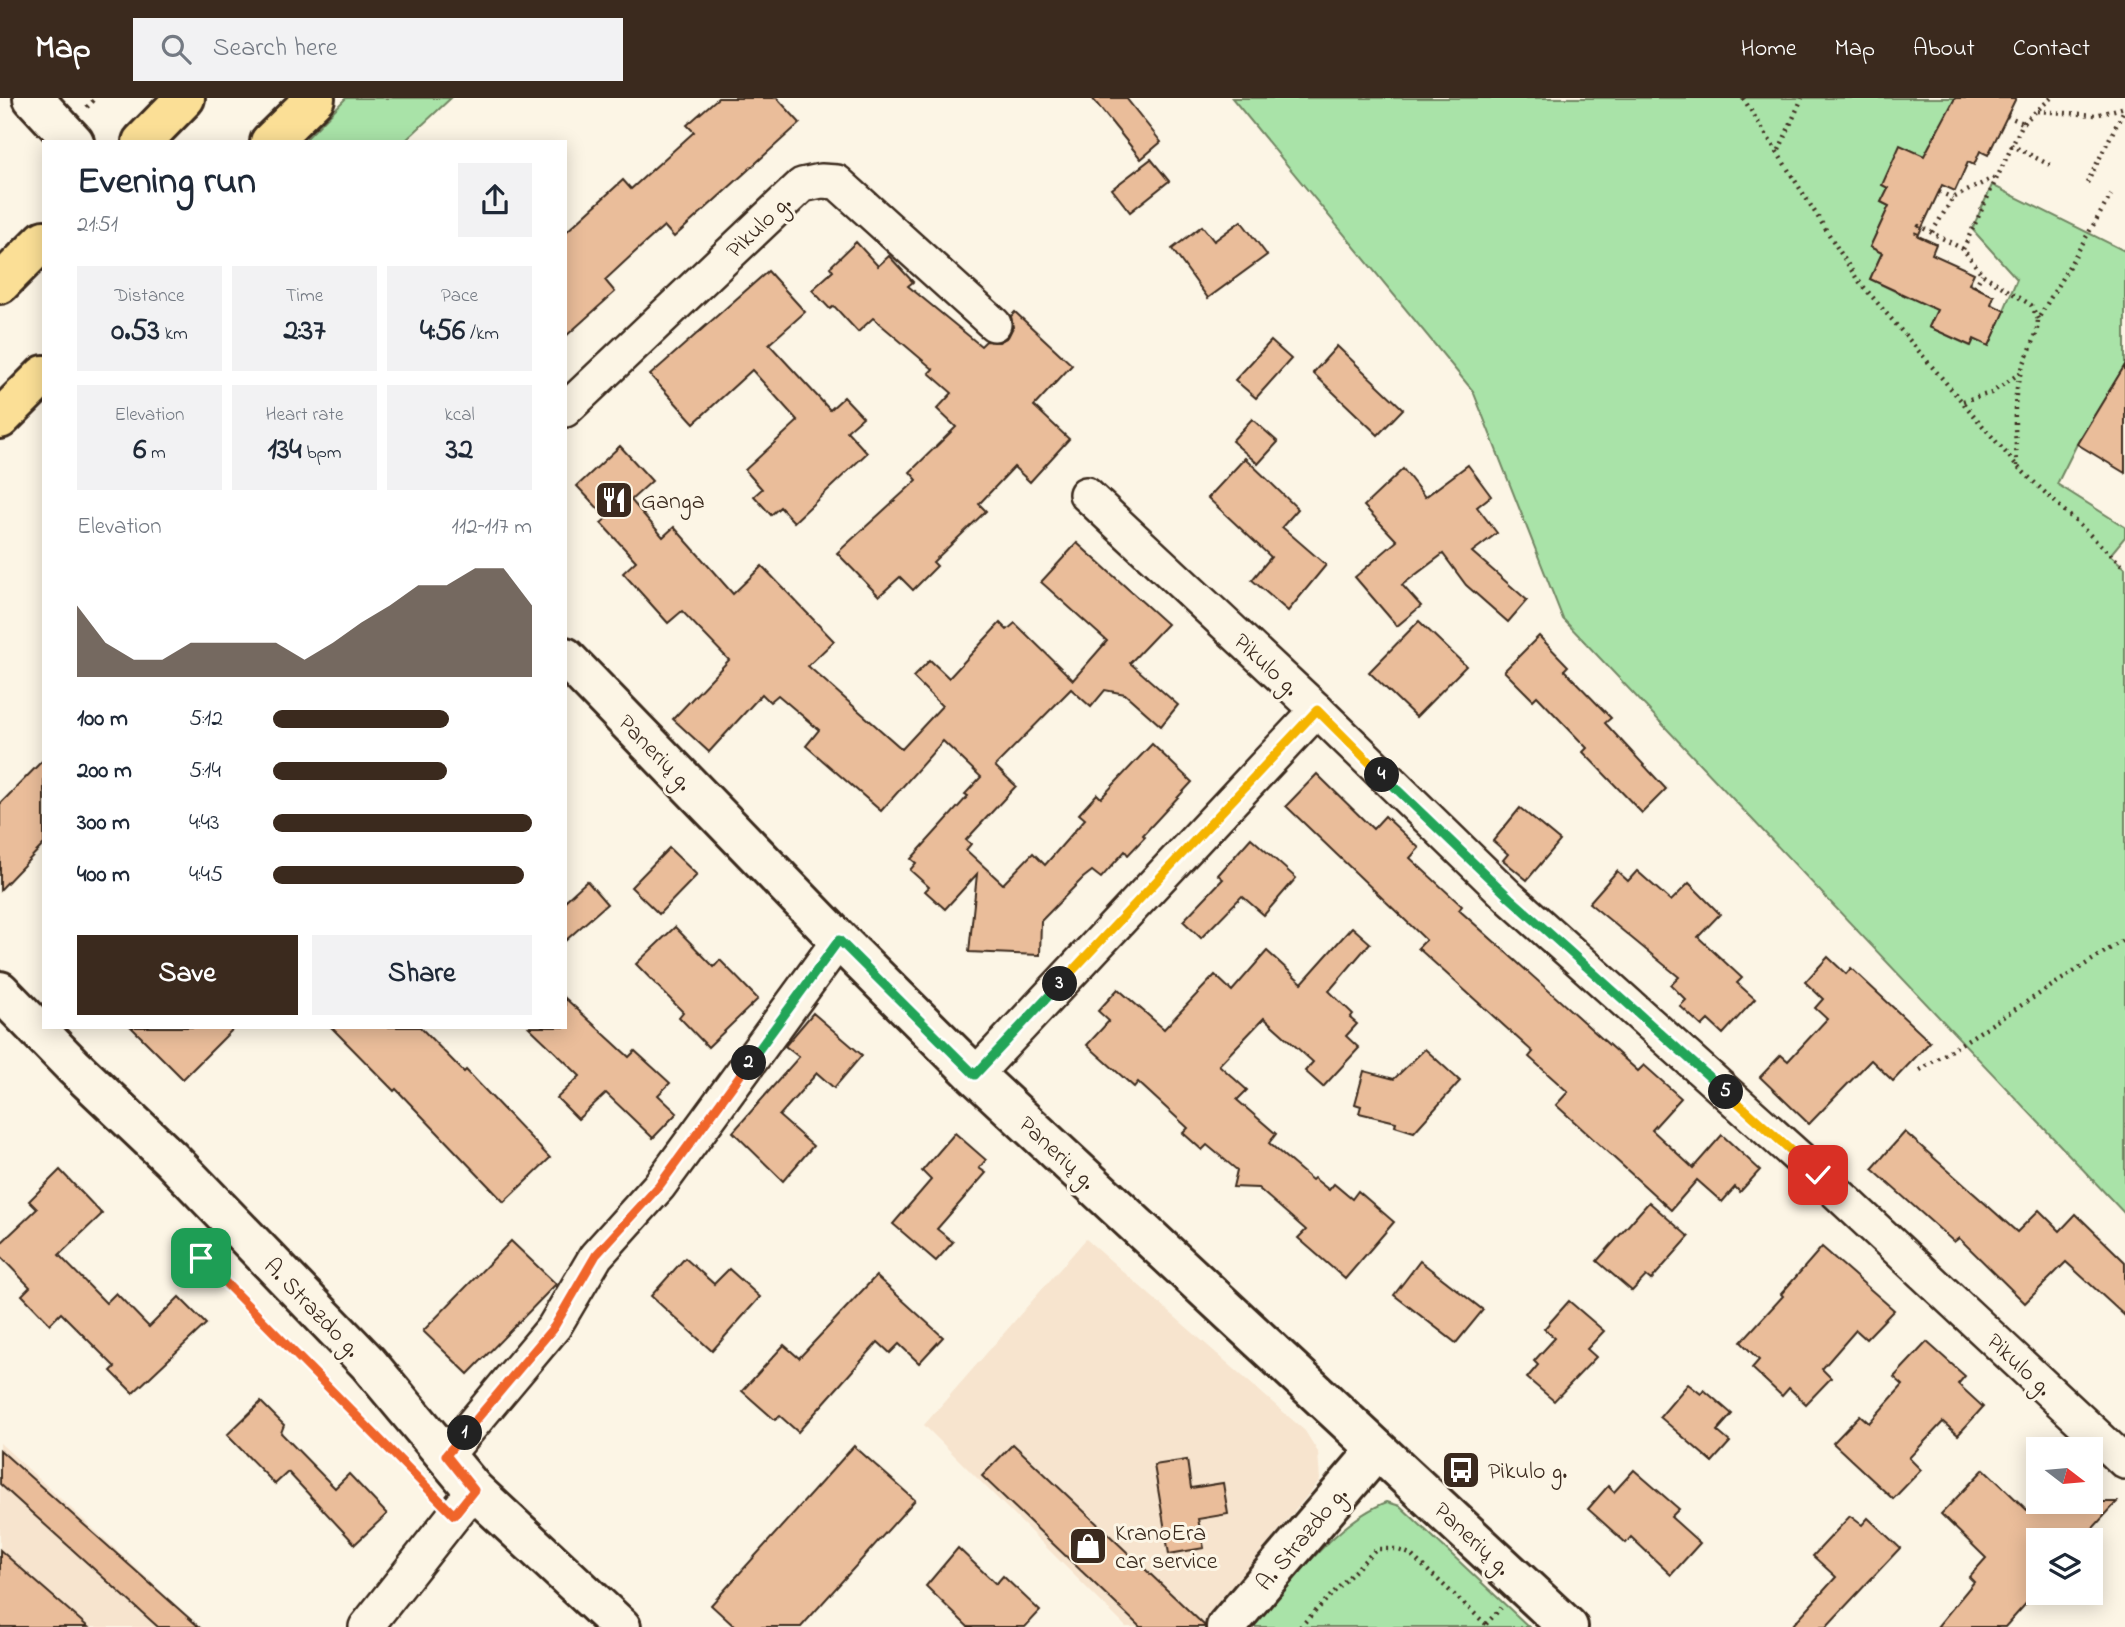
<!DOCTYPE html>
<html lang="en">
<head>
<meta charset="utf-8">
<style>
	body { margin:0; font-family:"Indie Flower",sans-serif; background:#f2f2f3; color:#1f2937; height:100vh; display:flex; flex-direction:column; font-size:26px; white-space:nowrap }
	* { box-sizing:border-box; margin:0 }
	p { font-size:23px; color:#747a83 }
	.icon { flex:none; width:38px; height:38px; fill:none; stroke:currentColor; stroke-width:2; stroke-linecap:round; stroke-linejoin:round }
	.map { position:relative; flex:1; overflow:hidden }
	.details { position:absolute; left:42px; top:42px; width:525px; height:889px; display:flex; flex-direction:column; background:#fff; border-radius:0px; box-shadow:0 4px 18px #0003 }
	.details>* { flex:none }
	.needle { width:46px; rotate:106deg }
	.controls { position:absolute; left:2026px; top:1339px; display:grid; gap:14px }
	.controls a { display:grid; place-items:center; width:77px; height:77px; border-radius:0px; background:#fff; box-shadow:0 4px 18px #0003; font-size:35px }
	.pin { position:absolute; display:grid; place-items:center; width:60px; height:60px; color:#fff; margin:-30px; border-radius:14px; box-shadow:0 4px 10px #0006 }
	.km { position:absolute; width:35px; height:35px; margin:-18px; border-radius:50%; background:#222; color:#fff; font-size:19px; line-height:35px; text-align:center }
	.round { display:grid; place-items:center; flex:none; width:74px; height:74px; border-radius:0px; background:#f2f2f3 }
	.overview { display:flex; align-items:center; justify-content:space-between; height:119px; padding:0 35px }
	h1 { font-size:38px; font-weight:700; line-height:52px }
	.metrics { display:grid; grid-template-columns:repeat(3,1fr); gap:10px; height:119px; padding:7px 35px }
	.metrics div { display:grid; align-content:center; border-radius:0px; background:#f2f2f3; text-align:center }
	.metrics b { font-size:30px; font-weight:700 }
	.metrics small { font-size:19px; font-weight:400 }
	.metrics p { font-size:19px }
	.chart { height:196px; padding:14px 35px }
	.chart p { display:flex; justify-content:space-between }
	.chart svg { width:100%; height:126px; margin-top:7px; fill:#3b2a1e; opacity:.7 }
	.cta { display:flex; gap:14px; margin-top:auto; padding:14px 35px }
	.cta a { flex:1; height:80px; border-radius:0px; background:#3b2a1e; color:#fff; font-size:28px; font-weight:700; line-height:80px; text-align:center }
	.cta a+a { background:#f2f2f3; color:#1f2937 }
	ul { padding:0 35px; list-style:none; font-size:23px }
	li { display:grid; grid-template-columns:112px 84px 1fr; align-items:center; height:52px }
	li i { height:18px; border-radius:9px; background:#3b2a1e }
	header { display:flex; align-items:center; gap:42px; box-sizing:border-box; height:98px; padding:0 35px; background:#3b2a1e; color:#fff }
	header strong { font-size:33px }
	nav { display:flex; gap:38px; margin-inline-start:auto; font-size:24px }
	.search { width:490px; height:63px; background:#f2f2f3; display:flex; align-items:center; gap:18px; box-sizing:border-box; padding:0 24px; border-radius:0px; color:#747a83; font-size:26px }
	.map>svg:first-child { display:block }
	.built { fill:#f7e4ce }
	.green { fill:#a9e3a8; stroke:#728663; stroke-width:2 }
	.building { fill:#eabd9a; stroke:#3b2a1e; stroke-width:2 }
	.lines { fill:none; stroke-linecap:round; stroke-linejoin:round }
	.street-casing { stroke:#3b2a1e; stroke-width:38 }
	.secondary-casing { stroke:#3b2a1e; stroke-width:44 }
	.primary-casing { stroke:#3b2a1e; stroke-width:44 }
	.path { stroke:#3b2a1e; stroke-width:4.5; stroke-dasharray:2 5; stroke-linecap:butt }
	.street { stroke:#fcf5e5; stroke-width:33 }
	.secondary { stroke:#fcf5e5; stroke-width:38 }
	.primary { stroke:#fbdf96; stroke-width:38 }
	.split-1-casing { stroke:#fff; stroke-width:14 }
	.split-2-casing { stroke:#fff; stroke-width:14 }
	.split-3-casing { stroke:#fff; stroke-width:14 }
	.split-4-casing { stroke:#fff; stroke-width:14 }
	.split-5-casing { stroke:#fff; stroke-width:14 }
	.split-6-casing { stroke:#fff; stroke-width:14 }
	.split-1 { stroke:#f0652b; stroke-width:9 }
	.split-2 { stroke:#f0652b; stroke-width:9 }
	.split-3 { stroke:#22a559; stroke-width:9 }
	.split-4 { stroke:#f5b400; stroke-width:9 }
	.split-5 { stroke:#22a559; stroke-width:9 }
	.split-6 { stroke:#f5b400; stroke-width:9 }
	.labels { text-anchor:middle; stroke-width:6; stroke-linejoin:round; paint-order:stroke }
	.street-label { font-size:24px; fill:#3b2a1e; stroke:#fcf5e5 }
	.poi-label { font-size:24px; fill:#3b2a1e; stroke:#fcf5e5; text-anchor:start }
</style>
</head>
<body>
<header>
<strong>Map</strong>
<div class="search"><svg class="icon" aria-label="search" viewBox="0 0 24 24"><circle cx="10" cy="10" r="6"/><path d="M15 15l6 6"/></svg>Search here</div>
<nav><a>Home</a><a>Map</a><a>About</a><a>Contact</a></nav>
</header>
<div class="map">
<svg width="2125" height="1529" viewBox="0 0 2125 1529">
	<rect width="100%" height="100%" fill="#fcf5e5"/>
	<filter id="ink" filterUnits="userSpaceOnUse"><feTurbulence type="fractalNoise" baseFrequency=".0143" numOctaves="2"/><feDisplacementMap in="SourceGraphic" scale="14" xChannelSelector="R" yChannelSelector="G"/><feConvolveMatrix kernelMatrix="1 2 1 2 8 2 1 2 1" color-interpolation-filters="sRGB"/></filter>
	<g filter="url(#ink)">
		<!-- built -->
		<g class="built">
			<polygon points="1086,1141 1305,1333 1318,1354 1320,1382 1200,1529 1126,1529 924,1327"/>
			<polygon points="0,1345 200,1529 0,1529"/>
		</g>
		<!-- green -->
		<g class="green">
			<polygon points="346,0 451,0 404,44 303,44"/>
			<polygon points="1232,0 1955,0 1938,50 1930,46 1924,58 1883,87 1888,90 1881,104 1889,108 1870,149 1882,155 1870,181 1907,199 1940,206 1929,229 1970,248 1974,241 1989,248 2017,181 1972,131 1992,87 2125,153 2125,267 2077,346 2057,386 2125,429 2125,439 2110,457 2125,470 2125,1116 1563,521 1473,293"/>
			<path d="M1387,1404L1400,1408L1529,1529H1253C1289,1488 1336,1423 1387,1404Z"/>
		</g>
		<!-- building -->
		<g class="building">
			<polygon points="718,0 777,0 800,25 674,139 664,128 634,155 605,182 615,194 565,239 565,135 623,82 631,91 694,34 687,27"/>
			<polygon points="1092,0 1126,0 1161,44 1141,61"/>
			<polygon points="1955,0 2016,0 1988,57 1980,53 1974,67 1968,64 1955,93 1942,87 1918,138 1936,146 1932,156 1974,175 1969,186 1994,198 1991,206 2005,213 1989,248 1974,241 1971,248 1929,229 1937,212 1870,181 1882,155 1870,149 1889,108 1881,104 1888,90 1882,87 1900,47 1924,58"/>
			<polygon points="1151,61 1169,83 1130,114 1112,91"/>
			<polygon points="1241,123 1267,157 1208,200 1172,151 1202,128 1214,143"/>
			<polygon points="856,144 878,168 889,158 913,184 908,188 981,248 986,243 999,244 1008,239 1013,229 1011,218 1015,214 1072,267 1034,308 1069,341 1030,384 1014,369 979,406 986,413 933,464 937,468 913,492 900,479 879,498 837,455 917,382 910,374 956,329 937,311 952,295 929,275 933,271 873,220 858,234 834,208 830,211 812,192 833,173 830,169"/>
			<polygon points="768,173 805,214 769,246 830,312 844,299 863,319 847,333 867,355 794,424 780,409 771,417 754,398 762,391 745,372 798,323 752,272 694,325 650,277"/>
			<polygon points="1271,243 1291,261 1256,300 1235,282"/>
			<polygon points="1337,248 1403,311 1378,337 1313,275"/>
			<polygon points="2125,267 2125,375 2077,346"/>
			<polygon points="1252,321 1278,344 1258,366 1232,343"/>
			<polygon points="620,348 652,383 631,402 663,439 674,429 733,496 762,468 834,543 808,568 902,651 942,608 913,579 930,562 949,580 1000,525 1007,532 1015,525 1073,582 1107,543 1041,484 1077,445 1167,526 1130,565 1178,607 1161,628 1125,596 1105,592 1091,609 1071,591 995,668 1016,688 966,742 971,746 966,752 1003,786 1033,755 1045,767 1085,721 1079,716 1097,696 1101,700 1152,646 1192,684 1143,737 1145,739 1128,757 1125,753 1101,780 1092,773 1083,780 1041,823 1040,857 969,854 977,776 945,811 925,793 929,789 910,772 916,765 911,761 968,698 965,696 981,679 943,643 881,713 806,648 819,632 778,597 770,604 762,596 709,654 673,621 729,562 682,513 668,525 623,475 636,463 601,425 607,420 577,388"/>
			<polygon points="1245,360 1298,411 1282,429 1326,467 1288,513 1252,482 1271,459 1208,400"/>
			<polygon points="1468,367 1491,398 1477,409 1497,435 1472,454 1527,502 1508,524 1466,487 1443,456 1402,487 1421,508 1397,528 1355,479 1397,443 1364,408 1403,371 1425,399"/>
			<polygon points="1419,523 1466,568 1416,619 1369,574"/>
			<polygon points="1539,538 1568,568 1564,572 1611,620 1605,625 1666,691 1642,715 1583,654 1587,650 1537,598 1533,602 1504,573"/>
			<polygon points="44,661 44,746 0,792 0,706"/>
			<polygon points="1317,676 1373,731 1385,718 1419,750 1410,760 1462,808 1459,812 1638,973 1644,967 1681,1000 1652,1032 1693,1070 1722,1037 1760,1072 1740,1094 1735,1089 1722,1104 1697,1082 1671,1112 1556,1007 1568,994 1529,959 1533,954 1418,850 1426,842 1286,708"/>
			<polygon points="1520,710 1560,743 1527,782 1503,762 1508,756 1493,743"/>
			<polygon points="1251,740 1296,780 1264,817 1242,798 1201,840 1183,823 1223,781 1218,777"/>
			<polygon points="669,750 697,777 659,816 631,789"/>
			<polygon points="1617,773 1628,783 1637,773 1671,803 1689,785 1720,816 1698,839 1742,880 1737,885 1755,901 1723,936 1708,922 1702,928 1680,908 1686,902 1671,887 1679,879 1589,805"/>
			<polygon points="587,783 607,806 565,843 565,803"/>
			<polygon points="675,829 714,869 720,862 758,901 708,949 679,919 683,914 636,866"/>
			<polygon points="1352,829 1370,845 1329,893 1353,916 1350,920 1357,926 1346,938 1359,950 1323,989 1305,973 1313,964 1264,920 1219,967 1247,992 1237,1002 1276,1036 1269,1045 1312,1082 1314,1080 1329,1092 1334,1086 1352,1101 1358,1093 1394,1124 1345,1181 1298,1140 1306,1132 1258,1090 1233,1089 1237,1072 1207,1047 1202,1052 1183,1035 1188,1030 1138,984 1134,989 1087,947 1109,923 1098,913 1118,891 1164,931 1215,877 1232,893 1267,853 1302,885"/>
			<polygon points="1828,859 1846,876 1851,870 1930,944 1893,983 1871,962 1809,1026 1760,979 1781,957 1788,963 1827,921 1815,910 1823,901 1805,884"/>
			<polygon points="565,900 629,959 635,953 670,985 658,997 677,1015 653,1040 606,995 578,1021 557,1000 580,978 529,929 565,929"/>
			<polygon points="813,915 862,957 834,990 817,975 779,1018 813,1048 783,1083 733,1034 799,959 785,948"/>
			<polygon points="131,929 235,929 183,981"/>
			<polygon points="331,929 420,929 464,974 466,972 550,1060 504,1104 396,991 394,993"/>
			<polygon points="1425,951 1460,983 1414,1034 1395,1028 1396,1024 1359,1015 1361,1008 1355,1006 1364,973 1394,981"/>
			<polygon points="1905,1034 2017,1134 2039,1112 2060,1133 2076,1116 2125,1164 2125,1218 2066,1164 2025,1205 1959,1140 1954,1144 1872,1071"/>
			<polygon points="955,1035 986,1062 979,1070 986,1075 937,1131 953,1144 936,1163 893,1126 931,1082 922,1073"/>
			<polygon points="60,1072 102,1116 59,1157 106,1205 116,1195 149,1229 179,1199 206,1226 133,1295 111,1273 115,1269 61,1215 50,1226 22,1197 30,1189 0,1158 0,1146 37,1111 29,1103"/>
			<polygon points="1649,1104 1689,1139 1651,1182 1646,1178 1632,1193 1597,1163"/>
			<polygon points="511,1143 556,1186 468,1276 423,1233"/>
			<polygon points="1822,1149 1894,1212 1866,1241 1856,1232 1822,1271 1831,1280 1806,1306 1789,1290 1782,1298 1752,1270 1759,1262 1741,1244 1783,1198 1781,1196"/>
			<polygon points="685,1160 714,1186 729,1171 760,1199 712,1253 651,1198"/>
			<polygon points="1420,1163 1483,1212 1456,1245 1394,1197"/>
			<polygon points="876,1178 943,1239 919,1265 899,1246 890,1255 878,1244 798,1334 780,1318 775,1322 742,1293 784,1247 799,1260"/>
			<polygon points="1569,1203 1604,1233 1587,1251 1596,1259 1554,1303 1527,1280 1538,1267 1534,1263 1555,1240 1544,1231"/>
			<polygon points="1927,1244 1965,1278 1958,1286 1983,1309 1958,1337 1943,1324 1909,1360 1921,1372 1893,1401 1833,1345 1860,1317 1869,1325 1903,1287 1894,1279"/>
			<polygon points="1688,1286 1701,1296 1704,1292 1732,1316 1717,1333 1730,1344 1712,1364 1660,1319"/>
			<polygon points="261,1304 284,1327 281,1335 335,1390 349,1376 387,1416 355,1446 288,1374 275,1386 227,1337"/>
			<polygon points="1013,1346 1205,1528 1205,1529 1140,1529 982,1378"/>
			<polygon points="854,1348 915,1402 801,1529 735,1529 711,1507"/>
			<polygon points="0,1352 199,1529 158,1529 0,1386"/>
			<polygon points="1187,1362 1191,1390 1223,1385 1228,1416 1198,1421 1204,1450 1169,1456 1154,1367"/>
			<polygon points="1984,1371 2027,1412 2035,1404 2117,1404 2082,1442 2039,1442 2039,1491 2005,1529 1937,1529 1974,1484 1969,1479 1986,1460 1941,1416"/>
			<polygon points="1634,1372 1679,1411 1671,1419 1700,1445 1671,1477 1631,1439 1626,1445 1588,1411 1608,1388 1614,1394"/>
			<polygon points="1850,1418 1862,1427 1868,1420 1900,1450 1826,1529 1791,1529 1836,1479 1813,1458"/>
			<polygon points="958,1450 996,1486 1003,1478 1040,1513 1025,1529 968,1529 926,1488"/>
			<polygon points="0,1452 88,1529 0,1529"/>
		</g>
		<g class="lines">
			<defs>
				<g id="street">
					<polyline points="565,312 802,87 821,83 837,84 994,226"/>
					<polyline points="1086,396 1317,612 1510,800 1818,1077 2125,1364"/>
					<polyline points="975,977 1317,612"/>
					<polyline points="446,1358 554,1229 596,1158 659,1088 839,842"/>
					<polyline points="366,1529 474,1392"/>
				</g>
				<g id="secondary">
					<polyline points="33,0 74,44"/>
					<polyline points="565,559 839,842 975,977 1568,1529"/>
					<polyline points="0,893 73,968 171,1061 368,1265 474,1392 621,1529"/>
					<polyline points="1226,1529 1377,1352"/>
				</g>
				<g id="primary">
					<polyline points="142,44 185,0"/>
					<polyline points="270,44 315,0"/>
					<polyline points="0,186 44,142"/>
					<polyline points="0,321 44,277"/>
				</g>
			</defs>
			<!-- street casing -->
			<use href="#street" class="street-casing"/>
			<!-- secondary casing -->
			<use href="#secondary" class="secondary-casing"/>
			<!-- primary casing -->
			<use href="#primary" class="primary-casing"/>
			<!-- path -->
			<g class="path">
				<polyline points="1743,0 1857,181 2018,369 2125,470"/>
				<polyline points="87,9 96,0"/>
				<polyline points="2037,13 2096,17 2125,9"/>
				<polyline points="2007,18 2023,25"/>
				<polyline points="2011,47 2050,67"/>
				<polyline points="1779,52 1802,0"/>
				<polyline points="2087,85 2125,10"/>
				<polyline points="1939,94 1953,100"/>
				<polyline points="1932,134 1953,100 1995,79"/>
				<polyline points="1916,136 1919,128 1963,151 1982,176 2031,207 2038,221"/>
				<polyline points="1963,151 2023,25 2051,0"/>
				<polyline points="1975,189 1982,176"/>
				<polyline points="1963,303 1991,295 2020,275"/>
				<path d="M2017,368C2016,338 2011,303 2021,274C2027,253 2037,245 2038,221L2111,97"/>
				<polyline points="1920,972 2125,841"/>
				<polyline points="194,1135 201,1160 400,1362"/>
				<polyline points="1486,1526 1501,1510"/>
				<polyline points="1300,1529 1376,1451 1396,1451 1410,1456 1489,1529"/>
			</g>
			<!-- street -->
			<use href="#street" class="street"/>
			<!-- secondary -->
			<use href="#secondary" class="secondary"/>
			<!-- primary -->
			<use href="#primary" class="primary"/>
		</g>
	</g>
	<g class="lines" filter="url(#ink)">
		<defs>
			<polyline id="split-1" points="201,1160 454,1417 474,1392 446,1357 465,1335"/>
			<polyline id="split-2" points="465,1335 554,1229 596,1157 659,1088 749,965"/>
			<polyline id="split-3" points="749,965 839,842 975,977 1060,886"/>
			<polyline id="split-4" points="1060,886 1317,612 1382,677"/>
			<polyline id="split-5" points="1382,677 1510,800 1726,994"/>
			<polyline id="split-6" points="1726,994 1818,1077"/>
		</defs>
		<!-- split-1 casing -->
		<use href="#split-1" class="split-1-casing"/>
		<!-- split-2 casing -->
		<use href="#split-2" class="split-2-casing"/>
		<!-- split-3 casing -->
		<use href="#split-3" class="split-3-casing"/>
		<!-- split-4 casing -->
		<use href="#split-4" class="split-4-casing"/>
		<!-- split-5 casing -->
		<use href="#split-5" class="split-5-casing"/>
		<!-- split-6 casing -->
		<use href="#split-6" class="split-6-casing"/>
		<!-- split-1 -->
		<use href="#split-1" class="split-1"/>
		<!-- split-2 -->
		<use href="#split-2" class="split-2"/>
		<!-- split-3 -->
		<use href="#split-3" class="split-3"/>
		<!-- split-4 -->
		<use href="#split-4" class="split-4"/>
		<!-- split-5 -->
		<use href="#split-5" class="split-5"/>
		<!-- split-6 -->
		<use href="#split-6" class="split-6"/>
	</g>
	<!-- icons -->
	<defs>
		<symbol id="restaurant-square" viewBox="-11 -11 22 22"><rect x="-9" y="-9" width="18" height="18" rx="4" fill="#3b2a1e" stroke="#fcf5e5"/><path d="M-5-6h1v4h1v-4h1v4h1v-4h1v5L-1.5 .5V6h-2V.5L-5-1ZM5-6V6H3V1.5H1.5Q1.5-4 5-6Z" fill="#fff"/></symbol>
		<symbol id="bus-square" viewBox="-11 -11 22 22"><rect x="-9" y="-9" width="18" height="18" rx="4" fill="#3b2a1e" stroke="#fcf5e5"/><path d="M-5-6H5V4H4V6H2V4H-2V6H-4V4H-5ZM-3.5-4V0h7V-4ZM-3.5 1.2v1.5H-2V1.2ZM2 1.2v1.5H3.5V1.2Z" fill="#fff"/></symbol>
		<symbol id="shop-square" viewBox="-11 -11 22 22"><rect x="-9" y="-9" width="18" height="18" rx="4" fill="#3b2a1e" stroke="#fcf5e5"/><path d="M-5-2.5h2.3a2.7 3.5 0 0 1 5.4 0H5L5.5 6h-11ZM-1.5-2.5h3a1.5 2.3 0 0 0-3 0Z" fill="#fff"/></symbol>
	</defs>
	<g fill-rule="evenodd">
		<use href="#restaurant-square" x="592" y="380" width="44" height="44"/>
		<use href="#bus-square" x="1439" y="1350" width="44" height="44"/>
		<use href="#shop-square" x="1066" y="1426" width="44" height="44"/>
	</g>
	<g class="labels">
		<!-- street labels -->
		<g class="street-label">
			<text transform="translate(758 128) rotate(-44)" y="8">Pikulo g.</text>
			<text transform="translate(1267 566) rotate(43)" y="8">Pikulo g.</text>
			<text transform="translate(656 654) rotate(46)" y="8">Panerių g.</text>
			<text transform="translate(1058 1054) rotate(43)" y="8">Panerių g.</text>
			<text transform="translate(313 1209) rotate(46)" y="8">A. Strazdo g.</text>
			<text transform="translate(2020 1266) rotate(43)" y="8">Pikulo g.</text>
			<text transform="translate(1301 1440) rotate(-50)" y="8">A. Strazdo g.</text>
			<text transform="translate(1473 1440) rotate(43)" y="8">Panerių g.</text>
		</g>
		<!-- poi labels -->
		<g class="poi-label">
			<text x="641" y="410">Ganga</text>
			<text x="1488" y="1380">Pikulo g.</text>
			<text x="1115" y="1442">KranoEra<tspan x="1115" dy="28">car service</tspan></text>
		</g>
	</g>
</svg>
<div class="controls">
<a><svg class="needle" viewBox="-14 -14 28 28"><path d="M0-13l5 13h-10z" fill="#e53935"/><path d="M0 13l5-13h-10z" fill="#747a83"/></svg></a>
<a><svg class="icon" aria-label="layers" viewBox="0 0 24 24"><path d="M12 4l9 5-9 5-9-5zM3 14l9 5 9-5"/></svg></a>
</div>
<div class="pin" style="left:201px;top:1160px;background:#1e9e55"><svg class="icon" aria-label="arrive" viewBox="0 0 24 24"><path d="M6 21V4h12l-3 4 3 4H6"/></svg></div>
<div class="pin" style="left:1818px;top:1077px;background:#d93025"><svg class="icon" aria-label="check" viewBox="0 0 24 24"><path d="M5 12l5 5 9-10"/></svg></div>
<b class="km" style="left:465px;top:1335px">1</b>
<b class="km" style="left:749px;top:965px">2</b>
<b class="km" style="left:1060px;top:886px">3</b>
<b class="km" style="left:1382px;top:677px">4</b>
<b class="km" style="left:1726px;top:994px">5</b>
<section class="details">
<div class="overview"><div><h1>Evening run</h1><p>21:51</p></div><a class="round"><svg class="icon" aria-label="share" viewBox="0 0 24 24"><path d="M12 15V3M7 8l5-5 5 5M5 13v7h14v-7"/></svg></a></div>
<div class="metrics">
<div><p>Distance</p><b>0.53<small> km</small></b></div>
<div><p>Time</p><b>2:37</b></div>
<div><p>Pace</p><b>4:56<small> /km</small></b></div>
</div>
<div class="metrics">
<div><p>Elevation</p><b>6<small> m</small></b></div>
<div><p>Heart rate</p><b>134<small> bpm</small></b></div>
<div><p>kcal</p><b>32</b></div>
</div>
<div class="chart"><p><span>Elevation</span>112–117 m</p>
<svg viewBox="0 0 160 44" preserveAspectRatio="none"><path d="M0 44V19L10 32L20 38L30 38L40 32L50 32L60 32L70 32L80 38L90 32L100 25L110 19L120 12L130 12L140 6L150 6L160 19V44z"/></svg>
</div>
<ul>
<li><b>100 m</b>5:12<i style="width:68%"></i></li>
<li><b>200 m</b>5:14<i style="width:67%"></i></li>
<li><b>300 m</b>4:43<i style="width:100%"></i></li>
<li><b>400 m</b>4:45<i style="width:97%"></i></li>
</ul>
<div class="cta"><a>Save</a><a>Share</a></div>
</section>
</div>
</body>
</html>
